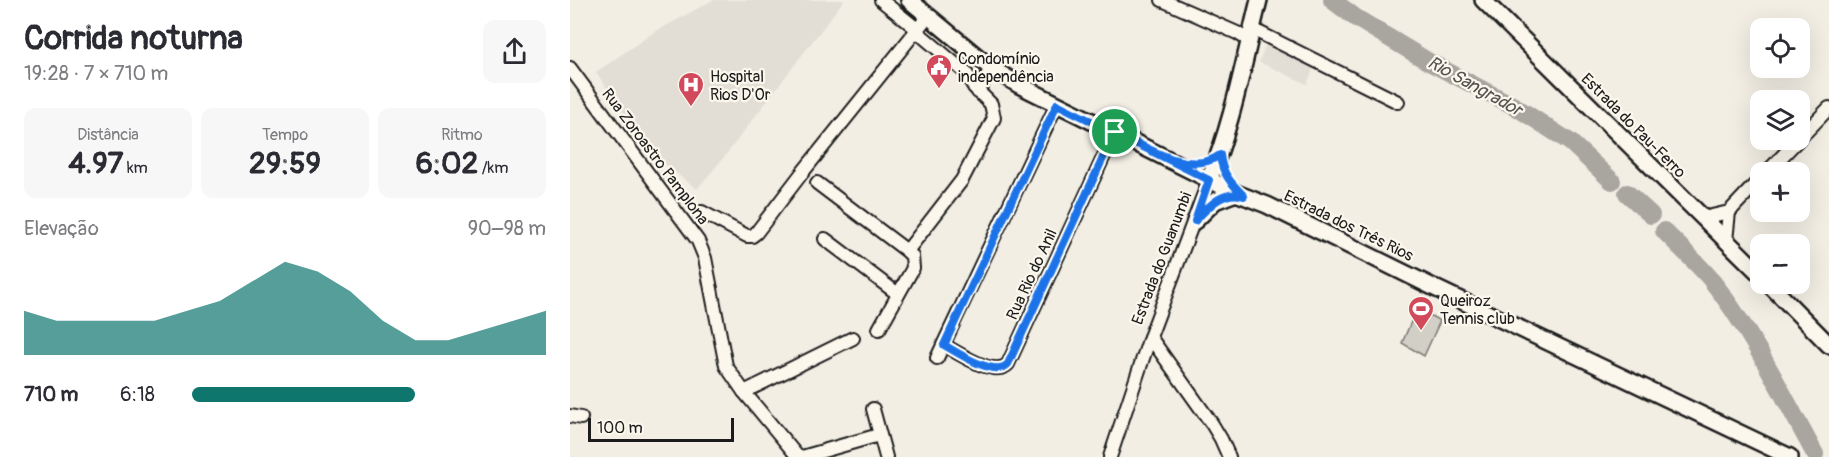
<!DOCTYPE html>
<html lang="pt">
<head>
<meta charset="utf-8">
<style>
	body { margin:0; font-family:Pangolin,sans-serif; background:#f7f7f7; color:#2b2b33; height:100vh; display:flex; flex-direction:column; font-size:22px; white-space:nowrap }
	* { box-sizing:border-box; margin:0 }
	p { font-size:20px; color:#7c7c81 }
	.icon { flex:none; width:33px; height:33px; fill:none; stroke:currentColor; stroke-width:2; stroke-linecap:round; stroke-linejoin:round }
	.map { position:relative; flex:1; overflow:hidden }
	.panel { display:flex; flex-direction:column; background:#fff; width:570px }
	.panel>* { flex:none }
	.controls { position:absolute; left:1180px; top:18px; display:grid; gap:12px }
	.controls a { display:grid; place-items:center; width:60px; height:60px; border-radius:12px; background:#fff; box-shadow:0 6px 24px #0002; font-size:30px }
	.scale { position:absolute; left:18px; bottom:15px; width:146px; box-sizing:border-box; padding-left:6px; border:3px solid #1c1c1c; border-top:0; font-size:16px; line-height:21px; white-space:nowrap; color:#1c1c1c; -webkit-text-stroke:4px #fbf7ec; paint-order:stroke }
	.pin { position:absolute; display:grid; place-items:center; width:51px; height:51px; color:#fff; margin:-26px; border:3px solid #fff; border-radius:50%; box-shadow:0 2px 6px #0007 }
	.round { display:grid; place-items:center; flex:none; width:63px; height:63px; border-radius:12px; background:#f7f7f7 }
	.headline { display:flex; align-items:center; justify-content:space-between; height:102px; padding:0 24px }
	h1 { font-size:33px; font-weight:700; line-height:45px }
	.stats { display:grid; grid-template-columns:repeat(3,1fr); gap:9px; height:102px; padding:6px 24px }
	.stats div { display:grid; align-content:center; border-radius:12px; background:#f7f7f7; text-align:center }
	.stats b { font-size:30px; font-weight:700 }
	.stats small { font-size:16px; font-weight:400 }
	.stats p { font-size:16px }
	.chart { height:168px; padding:12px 24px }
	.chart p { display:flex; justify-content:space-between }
	.chart svg { width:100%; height:108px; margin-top:6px; fill:#0f766e; opacity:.7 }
	ul { padding:0 24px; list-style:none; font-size:20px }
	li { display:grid; grid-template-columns:96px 72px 1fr; align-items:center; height:45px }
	li i { height:15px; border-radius:8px; background:#0f766e }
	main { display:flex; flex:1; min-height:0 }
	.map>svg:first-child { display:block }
	.built { fill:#e2ded5 }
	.park { fill:#d2cfc6; stroke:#777671; stroke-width:1.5 }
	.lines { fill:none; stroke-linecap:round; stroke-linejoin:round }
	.river { stroke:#a9a6a0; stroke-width:18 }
	.minor-casing { stroke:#1c1c1c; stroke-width:16 }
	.major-casing { stroke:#1c1c1c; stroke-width:20 }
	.minor { stroke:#fbf7ec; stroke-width:12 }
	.major { stroke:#fbf7ec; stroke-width:15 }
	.route-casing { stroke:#fff; stroke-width:12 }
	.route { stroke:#1a73e8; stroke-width:8 }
	.labels { text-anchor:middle; stroke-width:4.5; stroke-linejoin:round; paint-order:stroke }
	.poi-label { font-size:16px; fill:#1c1c1c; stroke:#fbf7ec; text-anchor:start }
	.street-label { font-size:16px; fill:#1c1c1c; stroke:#fbf7ec }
	.water-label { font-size:18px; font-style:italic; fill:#545351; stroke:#fbf7ec }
</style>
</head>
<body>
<main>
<section class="panel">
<div class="headline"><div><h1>Corrida noturna</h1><p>19:28 · 7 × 710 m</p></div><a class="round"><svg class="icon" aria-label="share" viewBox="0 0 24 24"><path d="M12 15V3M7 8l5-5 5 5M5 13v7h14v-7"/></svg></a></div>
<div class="stats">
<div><p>Distância</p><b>4.97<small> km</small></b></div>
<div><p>Tempo</p><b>29:59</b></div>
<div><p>Ritmo</p><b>6:02<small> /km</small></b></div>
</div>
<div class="chart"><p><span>Elevação</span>90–98 m</p>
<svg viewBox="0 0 160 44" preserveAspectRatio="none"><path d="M0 44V26L10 30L20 30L30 30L40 30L50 26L60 22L70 14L80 6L90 10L100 18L110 30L120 38L130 38L140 34L150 30L160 26V44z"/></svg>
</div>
<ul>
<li><b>710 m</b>6:18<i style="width:63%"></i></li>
</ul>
</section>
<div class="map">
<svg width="1259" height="457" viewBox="0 0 1259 457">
	<rect width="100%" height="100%" fill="#f2eee4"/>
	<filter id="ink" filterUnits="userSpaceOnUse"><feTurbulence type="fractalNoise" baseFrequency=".0167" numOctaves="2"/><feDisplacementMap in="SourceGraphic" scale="12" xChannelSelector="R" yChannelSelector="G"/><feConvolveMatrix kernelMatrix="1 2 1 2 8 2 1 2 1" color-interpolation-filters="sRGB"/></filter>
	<g filter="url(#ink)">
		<!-- built -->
		<g class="built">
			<polygon points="143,0 274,0 155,156 127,189 98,167 74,143 26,72 83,33"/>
			<polygon points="698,39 746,62 737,84 689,62"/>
		</g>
		<!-- park -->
		<polygon class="park" points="847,308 870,321 854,356 832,343"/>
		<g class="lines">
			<!-- river -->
			<g class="river">
				<polyline points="762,0 786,18 859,62 946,107 1000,142 1042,181"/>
				<polyline points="1057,193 1081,215"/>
				<path d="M1094,231C1109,246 1125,261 1139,277C1182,331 1212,394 1245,454"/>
			</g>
			<defs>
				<g id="minor">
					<polyline points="311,0 347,29"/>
					<polyline points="592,0 667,33 680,41"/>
					<polyline points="682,29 828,102"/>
					<polyline points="0,68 128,241 135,258 156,366 174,392 228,457"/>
					<polyline points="408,92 421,68"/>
					<polyline points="1230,138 1259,108"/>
					<polyline points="1197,172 1228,140"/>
					<polyline points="247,183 337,251 342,256 343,268 309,329"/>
					<polyline points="132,212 177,236 182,236 186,233 232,173 358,16"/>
					<polyline points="1133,218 1159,212 1191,178"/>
					<polyline points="255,239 328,294"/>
					<polyline points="1156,241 1159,212"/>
					<polyline points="337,251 392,180 424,118 421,104 404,87 396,73 351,35"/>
					<polyline points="580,337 642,424 651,439 659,457"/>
					<path d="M374,345C388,353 425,378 438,364L545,132"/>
					<polyline points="367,358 487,104"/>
					<polyline points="174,392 283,338"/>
					<polyline points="303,409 316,457"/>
					<polyline points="0,416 11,418"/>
					<polyline points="232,457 309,435"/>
					<polyline points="540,457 580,337 639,180"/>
				</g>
				<g id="major">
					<polyline points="339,0 421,68 449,85 666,193 697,205 867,289 1220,457"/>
					<polyline points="913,0 1191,275"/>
					<path d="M639,180C663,122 674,60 689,0"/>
					<polyline points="625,221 645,201 666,193"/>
					<polyline points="1199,284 1259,345"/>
				</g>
			</defs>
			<!-- minor casing -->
			<use href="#minor" class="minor-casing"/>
			<!-- major casing -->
			<use href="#major" class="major-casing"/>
			<!-- minor -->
			<use href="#minor" class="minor"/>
			<!-- major -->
			<use href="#major" class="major"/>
		</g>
	</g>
	<g class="lines" filter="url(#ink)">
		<defs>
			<path id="route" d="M545,132L438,364C425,378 388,353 374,345L487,104C538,129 588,155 639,180L625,221C638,207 653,189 674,196C661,183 652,174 650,155C619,177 574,146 545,132"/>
		</defs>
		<!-- route casing -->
		<use href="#route" class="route-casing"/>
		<!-- route -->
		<use href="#route" class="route"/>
	</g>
	<!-- icons -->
	<defs>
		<symbol id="civic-pin" viewBox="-11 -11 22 30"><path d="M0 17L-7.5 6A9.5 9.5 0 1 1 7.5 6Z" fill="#d1495b" stroke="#fbf7ec"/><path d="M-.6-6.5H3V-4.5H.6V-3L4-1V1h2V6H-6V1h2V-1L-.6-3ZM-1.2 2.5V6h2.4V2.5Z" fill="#fff"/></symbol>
		<symbol id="hospital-pin" viewBox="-11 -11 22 30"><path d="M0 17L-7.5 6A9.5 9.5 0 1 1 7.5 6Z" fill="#d1495b" stroke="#fbf7ec"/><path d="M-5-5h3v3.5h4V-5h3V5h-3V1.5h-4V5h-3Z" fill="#fff"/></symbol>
		<symbol id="stadium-pin" viewBox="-11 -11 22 30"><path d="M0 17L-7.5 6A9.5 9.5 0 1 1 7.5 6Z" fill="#d1495b" stroke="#fbf7ec"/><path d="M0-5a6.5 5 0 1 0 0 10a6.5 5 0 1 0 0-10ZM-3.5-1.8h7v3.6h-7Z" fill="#fff"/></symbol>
	</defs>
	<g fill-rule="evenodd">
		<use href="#civic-pin" x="354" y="52" width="30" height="40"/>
		<use href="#hospital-pin" x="106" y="70" width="30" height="40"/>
		<use href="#stadium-pin" x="836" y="294" width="30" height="40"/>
	</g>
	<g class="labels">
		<!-- poi labels -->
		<g class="poi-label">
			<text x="388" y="64">Condomínio<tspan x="388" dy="18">independência</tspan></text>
			<text x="140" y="82">Hospital<tspan x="140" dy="18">Rios D'Or</tspan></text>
			<text x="870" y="306">Queiroz<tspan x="870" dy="18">Tennis club</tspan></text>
		</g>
		<!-- street labels -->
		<g class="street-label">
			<text transform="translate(1064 125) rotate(45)" y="6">Estrada do Pau-Ferro</text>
			<text transform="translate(86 156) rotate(53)" y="6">Rua Zoroastro Pamplona</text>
			<text transform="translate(779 225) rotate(26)" y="6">Estrada dos Três Rios</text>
			<text transform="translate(591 258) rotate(-69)" y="6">Estrada do Guanumbi</text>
			<text transform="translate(461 274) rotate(-65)" y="6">Rua Rio do Anil</text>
		</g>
		<!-- water labels -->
		<g class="water-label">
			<text transform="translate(905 86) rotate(29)" y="6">Rio Sangrador</text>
		</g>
	</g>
</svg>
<div class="controls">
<a><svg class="icon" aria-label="locate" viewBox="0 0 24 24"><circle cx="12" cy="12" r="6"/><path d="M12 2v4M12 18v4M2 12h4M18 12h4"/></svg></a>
<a><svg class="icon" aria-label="layers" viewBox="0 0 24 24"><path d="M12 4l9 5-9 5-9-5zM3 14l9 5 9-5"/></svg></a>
<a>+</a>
<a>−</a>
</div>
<div class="scale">100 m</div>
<div class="pin" style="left:545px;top:132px;background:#1e9e55"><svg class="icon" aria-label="arrive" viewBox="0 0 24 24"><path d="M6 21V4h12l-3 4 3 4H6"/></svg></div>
</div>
</main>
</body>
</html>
